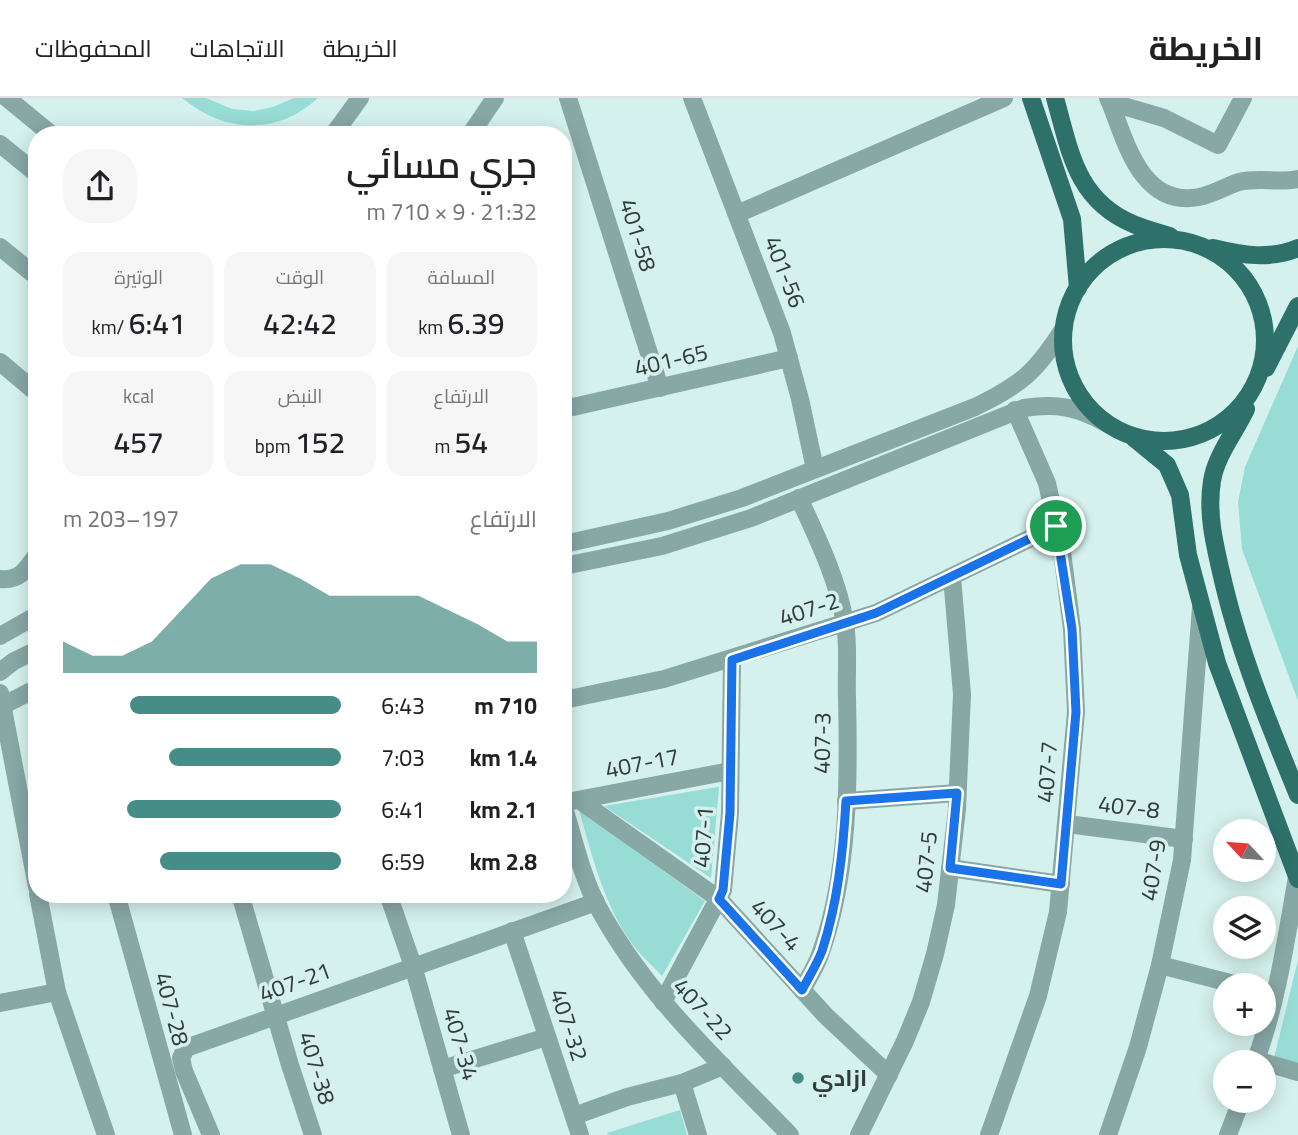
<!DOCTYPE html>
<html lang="ar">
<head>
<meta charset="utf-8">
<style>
	body { margin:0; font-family:Georgia,Cairo,serif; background:#f6f6f6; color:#202124; direction:rtl; height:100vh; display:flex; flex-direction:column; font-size:26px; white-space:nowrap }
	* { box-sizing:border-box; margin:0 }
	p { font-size:23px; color:#757577 }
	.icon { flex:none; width:38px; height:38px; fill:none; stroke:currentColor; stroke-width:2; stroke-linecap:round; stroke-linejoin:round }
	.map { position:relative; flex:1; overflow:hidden; direction:ltr }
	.details { position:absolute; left:28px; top:28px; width:544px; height:777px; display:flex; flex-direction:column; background:#fff; border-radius:28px; box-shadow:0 4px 18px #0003; direction:rtl }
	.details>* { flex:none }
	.needle { width:46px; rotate:296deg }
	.fabs { position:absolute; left:1213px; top:721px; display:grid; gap:14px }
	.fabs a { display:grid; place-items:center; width:63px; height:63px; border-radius:50%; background:#fff; box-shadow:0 4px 18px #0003; font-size:35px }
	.pin { position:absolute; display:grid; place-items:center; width:60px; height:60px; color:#fff; margin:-30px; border:4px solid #fff; border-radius:50%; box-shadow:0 2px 7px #0007 }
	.round { display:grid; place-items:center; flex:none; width:74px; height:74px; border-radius:28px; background:#f6f6f6 }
	.overview { display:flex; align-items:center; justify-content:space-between; height:119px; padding:0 35px }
	h1 { font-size:38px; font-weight:600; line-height:52px }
	.figures { display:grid; grid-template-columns:repeat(3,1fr); gap:10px; height:119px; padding:7px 35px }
	.figures div { display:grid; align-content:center; border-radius:18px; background:#f6f6f6; text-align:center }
	.figures b { font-size:30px; font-weight:600 }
	.figures small { font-size:19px; font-weight:400 }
	.figures p { font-size:19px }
	.chart { height:196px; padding:14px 35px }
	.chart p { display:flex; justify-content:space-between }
	.chart svg { width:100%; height:126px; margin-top:7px; fill:#478d87; opacity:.7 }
	ul { padding:0 35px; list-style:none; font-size:23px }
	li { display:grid; grid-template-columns:112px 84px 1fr; align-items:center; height:52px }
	li i { height:18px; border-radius:9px; background:#478d87 }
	header { display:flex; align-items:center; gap:42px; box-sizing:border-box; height:98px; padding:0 35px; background:#fff; border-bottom:2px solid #e0e0e0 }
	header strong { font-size:33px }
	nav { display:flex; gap:38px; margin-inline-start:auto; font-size:24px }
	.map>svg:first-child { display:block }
	.green { fill:#97dcd5 }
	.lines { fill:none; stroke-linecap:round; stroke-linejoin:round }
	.minor { stroke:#88a8a5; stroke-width:18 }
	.major { stroke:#2e716b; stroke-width:18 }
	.route-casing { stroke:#fff; stroke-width:14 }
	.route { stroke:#1a73e8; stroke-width:9 }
	.poi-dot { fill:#478d87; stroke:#d5f1ed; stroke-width:2.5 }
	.labels { text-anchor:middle; stroke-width:7; stroke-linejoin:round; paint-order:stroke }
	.street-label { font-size:23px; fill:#323c3b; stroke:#d5f1ed }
	.poi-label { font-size:23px; font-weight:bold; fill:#323c3b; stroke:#d5f1ed; text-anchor:start }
</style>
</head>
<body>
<header>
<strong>الخريطة</strong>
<nav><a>الخريطة</a><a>الاتجاهات</a><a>المحفوظات</a></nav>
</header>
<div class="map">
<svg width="1298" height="1037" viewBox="0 0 1298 1037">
	<rect width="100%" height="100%" fill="#d5f1ed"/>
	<!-- green -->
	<g class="green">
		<path d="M182,0H206L232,11L254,13L273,9L294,0H318C277,38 224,35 182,0Z"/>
		<polygon points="1298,248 1298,603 1242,451 1238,404 1245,369"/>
		<polygon points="719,689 711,780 604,708 718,689"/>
		<path d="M579,712L705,803L662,878C650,865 635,852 626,837C602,799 591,754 579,712Z"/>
		<polygon points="1298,862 1298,966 1274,960"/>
		<polygon points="680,1012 687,1037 608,1037 607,1035"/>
	</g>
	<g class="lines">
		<!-- minor -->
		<g class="minor">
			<polyline points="7,0 52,37"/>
			<polyline points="568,0 660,290"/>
			<polyline points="692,0 782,235 800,301 815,371"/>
			<polyline points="1108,0 1110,4 1164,20 1218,47 1243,0"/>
			<path d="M1110,4C1126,45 1142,110 1199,99C1214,96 1226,88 1239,84C1258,79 1279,85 1298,81"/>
			<polyline points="333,37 360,0"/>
			<polyline points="470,37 495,0"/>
			<polyline points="0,46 37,76"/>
			<polyline points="737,116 1004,0"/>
			<polyline points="0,149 37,179"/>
			<polyline points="0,264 37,295"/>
			<polyline points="564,311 789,260"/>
			<path d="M799,400C817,439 838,482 845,525C849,549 846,576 847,600C849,683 849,774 821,854C817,867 809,879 802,892"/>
			<path d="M564,446L668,423L742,400L975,309C1022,286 1036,274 1064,230"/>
			<path d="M564,468L662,448L751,420L1024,310C1057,305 1077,309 1106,325"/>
			<path d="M0,481C20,483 27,471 37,456"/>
			<polyline points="0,538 37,517"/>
			<polyline points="0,574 14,563 37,552"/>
			<polyline points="0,595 37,789"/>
			<polyline points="564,602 664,581 876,515 1056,428"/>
			<polyline points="2,608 37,590"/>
			<polyline points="579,702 719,801 826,918 889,977"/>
			<polyline points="572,703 730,673"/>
			<polyline points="846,703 957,695"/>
			<path d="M564,710C574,742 582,778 597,807C645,897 720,965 790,1037"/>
			<polyline points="1067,726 1184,741"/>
			<polyline points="950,770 1061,786"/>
			<polyline points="38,796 57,894 106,1037"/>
			<polyline points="116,796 183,1037"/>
			<polyline points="240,796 290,967 313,1037"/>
			<polyline points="388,796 413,868 461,1037"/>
			<polyline points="512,833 580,1037"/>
			<polyline points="1160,867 1238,887"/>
			<polyline points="663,904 723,792 730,715 732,562"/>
			<polyline points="0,905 57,894"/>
			<polyline points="1256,962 1298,974"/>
			<path d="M1255,964C1277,906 1286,841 1297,779"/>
			<polyline points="442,971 547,939"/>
			<polyline points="682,985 698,1037"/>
			<polyline points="574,1018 627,999 682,985 723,968"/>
			<polyline points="211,1037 184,973 181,960 186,950 596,804"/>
			<polyline points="859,1037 905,943 921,904 935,856 946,807 957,711 962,596 952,479"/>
			<polyline points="989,1037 1038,898 1058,814 1076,614 1072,531 1062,454 1047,385 1015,312"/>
			<polyline points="1108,1037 1138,949 1160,867 1182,762 1201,509"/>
			<polyline points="1228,1037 1241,1003"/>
		</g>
		<!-- major -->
		<g class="major">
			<polyline points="1031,0 1072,121 1078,190"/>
			<path d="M1055,0C1070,53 1076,102 1133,126C1145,131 1157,134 1170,138"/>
			<circle cx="1164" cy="242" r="101"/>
			<path d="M1213,150C1242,157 1269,162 1298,150"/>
			<polyline points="1266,270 1298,208"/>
			<path d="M1246,311C1235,335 1216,357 1212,383C1207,414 1214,444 1221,474C1238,551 1268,624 1298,697"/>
			<polyline points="1134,340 1167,367 1180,397 1188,457 1217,565 1298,781"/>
		</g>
	</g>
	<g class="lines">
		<defs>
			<path id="route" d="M1056,428L1072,531L1076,614L1061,786L950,770L957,695L846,703C843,754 838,804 822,853C817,866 809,879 802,892L719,801L723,792L730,715L732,562L876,515Z"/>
		</defs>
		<!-- route casing -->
		<use href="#route" class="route-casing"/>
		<!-- route -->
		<use href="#route" class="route"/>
	</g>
	<!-- markers -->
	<circle class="poi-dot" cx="798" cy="980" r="7"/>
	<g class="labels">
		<!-- street labels -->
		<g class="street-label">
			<text transform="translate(638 137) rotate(73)" y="8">401-58</text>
			<text transform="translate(785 174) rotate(69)" y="8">401-56</text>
			<text transform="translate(671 262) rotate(-13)" y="8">401-65</text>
			<text transform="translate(809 511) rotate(-18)" y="8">407-2</text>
			<text transform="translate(822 645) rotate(-89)" y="8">407-3</text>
			<text transform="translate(642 665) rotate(-11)" y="8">407-17</text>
			<text transform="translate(1047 674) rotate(-86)" y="8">407-7</text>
			<text transform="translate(1129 709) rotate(7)" y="8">407-8</text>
			<text transform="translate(703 739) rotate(-86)" y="8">407-1</text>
			<text transform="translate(926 764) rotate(-84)" y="8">407-5</text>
			<text transform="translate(1153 772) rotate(-81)" y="8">407-9</text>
			<text transform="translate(776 827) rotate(47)" y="8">407-4</text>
			<text transform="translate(295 884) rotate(-20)" y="8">407-21</text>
			<text transform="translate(172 911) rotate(75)" y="8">407-28</text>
			<text transform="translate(703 911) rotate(47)" y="8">407-22</text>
			<text transform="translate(569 927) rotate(72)" y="8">407-32</text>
			<text transform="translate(461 946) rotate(74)" y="8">407-34</text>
			<text transform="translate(317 970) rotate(73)" y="8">407-38</text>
		</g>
		<!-- poi labels -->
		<g class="poi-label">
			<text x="812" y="988">ازادي</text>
		</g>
	</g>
</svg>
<div class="fabs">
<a><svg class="needle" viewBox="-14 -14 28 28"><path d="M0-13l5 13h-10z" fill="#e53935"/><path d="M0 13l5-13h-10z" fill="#757577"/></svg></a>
<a><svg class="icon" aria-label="layers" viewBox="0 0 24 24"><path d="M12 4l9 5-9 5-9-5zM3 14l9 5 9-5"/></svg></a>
<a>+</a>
<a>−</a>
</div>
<div class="pin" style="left:1056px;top:428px;background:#1e9e55"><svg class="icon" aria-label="arrive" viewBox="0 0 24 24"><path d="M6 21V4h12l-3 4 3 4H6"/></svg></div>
<section class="details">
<div class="overview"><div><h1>جري مسائي</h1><p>21:32 · 9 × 710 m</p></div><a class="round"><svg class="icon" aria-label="share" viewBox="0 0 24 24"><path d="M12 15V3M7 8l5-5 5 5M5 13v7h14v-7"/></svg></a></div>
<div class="figures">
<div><p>المسافة</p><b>6.39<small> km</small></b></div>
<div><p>الوقت</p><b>42:42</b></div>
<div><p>الوتيرة</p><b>6:41<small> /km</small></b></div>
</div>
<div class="figures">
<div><p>الارتفاع</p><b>54<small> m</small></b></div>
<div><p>النبض</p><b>152<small> bpm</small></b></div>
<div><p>kcal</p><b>457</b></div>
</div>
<div class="chart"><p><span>الارتفاع</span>197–203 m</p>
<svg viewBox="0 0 160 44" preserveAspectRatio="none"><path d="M0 44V33L10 38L20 38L30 33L40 22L50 11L60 6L70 6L80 11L90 17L100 17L110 17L120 17L130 22L140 27L150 33L160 33V44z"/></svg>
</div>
<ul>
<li><b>710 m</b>6:43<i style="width:76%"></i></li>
<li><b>1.4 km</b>7:03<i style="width:62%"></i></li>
<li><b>2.1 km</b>6:41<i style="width:77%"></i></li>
<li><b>2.8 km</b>6:59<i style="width:65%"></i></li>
</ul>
</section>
</div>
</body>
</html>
